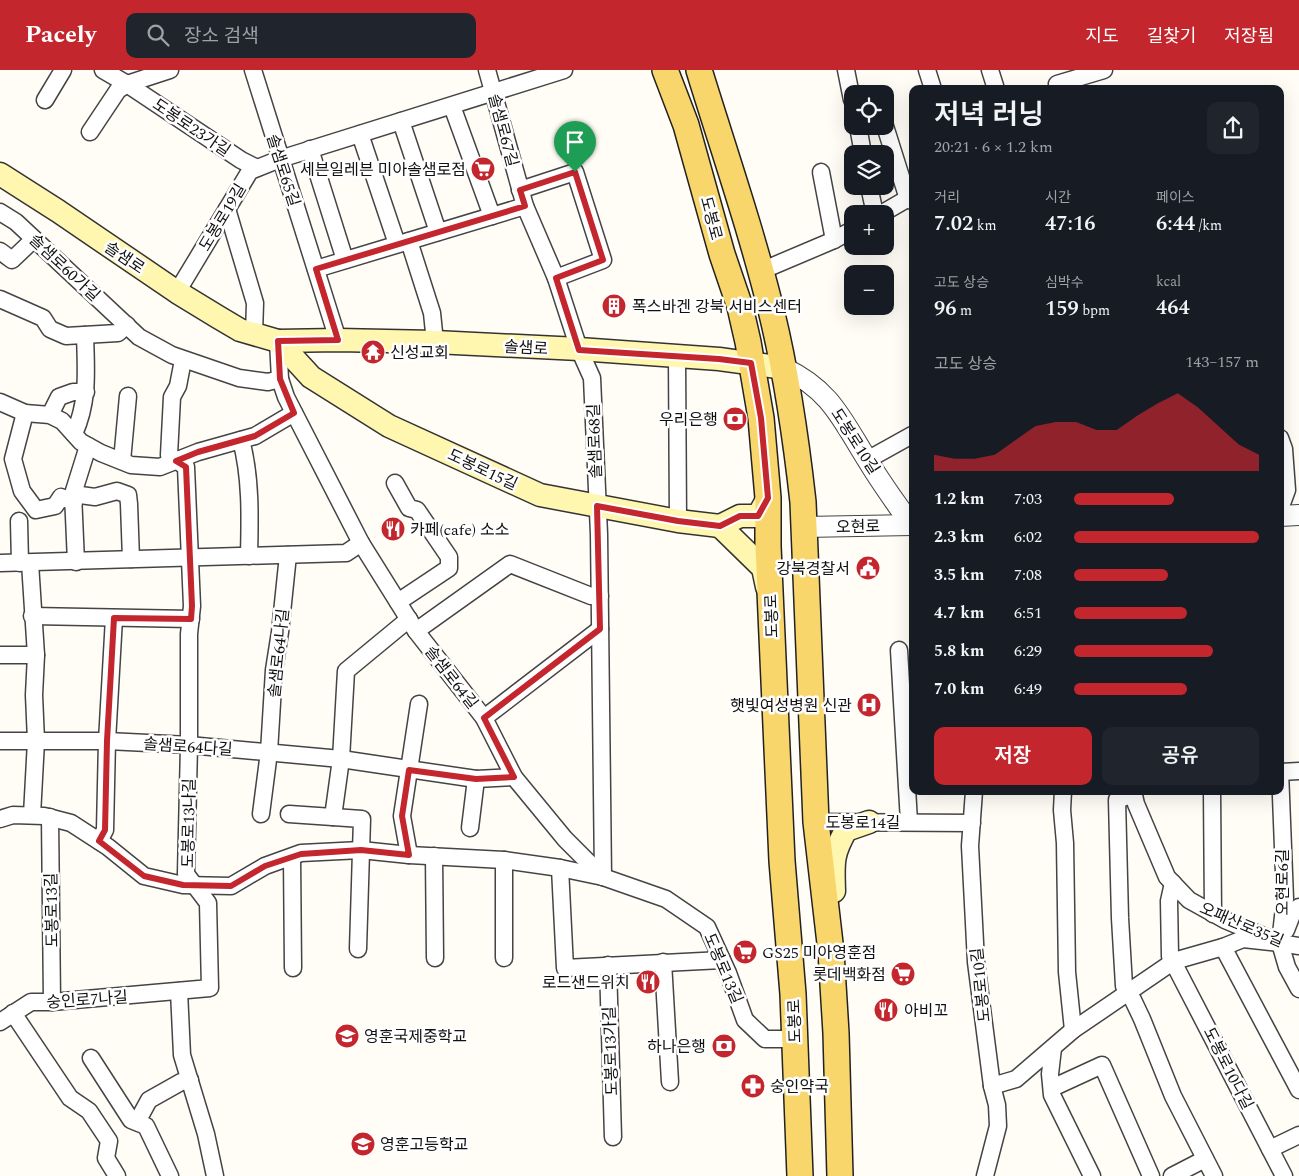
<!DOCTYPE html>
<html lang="ko">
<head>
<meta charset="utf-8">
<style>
	body { margin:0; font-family:Spectral,"Noto Sans KR",serif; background:#20242c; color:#f1f3f6; height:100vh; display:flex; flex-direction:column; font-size:19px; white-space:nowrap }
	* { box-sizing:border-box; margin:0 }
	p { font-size:16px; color:#9ea1a6 }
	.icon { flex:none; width:28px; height:28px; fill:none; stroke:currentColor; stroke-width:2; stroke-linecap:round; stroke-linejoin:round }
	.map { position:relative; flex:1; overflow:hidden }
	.side { position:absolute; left:909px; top:15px; width:375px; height:710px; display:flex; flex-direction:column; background:#171b24; border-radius:10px; box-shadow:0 5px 20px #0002 }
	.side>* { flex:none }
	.tools { position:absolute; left:844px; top:15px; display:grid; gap:10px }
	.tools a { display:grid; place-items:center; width:50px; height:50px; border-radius:10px; background:#171b24; box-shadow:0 5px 20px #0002; font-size:25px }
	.pin { position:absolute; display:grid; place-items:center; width:42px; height:42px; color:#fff; margin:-51px -21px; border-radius:50% 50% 50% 0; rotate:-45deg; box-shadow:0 0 5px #0007 }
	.pin .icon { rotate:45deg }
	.round { display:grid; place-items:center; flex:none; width:52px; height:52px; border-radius:10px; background:#20242c }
	.summary { display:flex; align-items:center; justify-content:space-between; height:85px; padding:0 25px }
	h1 { font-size:28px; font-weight:600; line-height:38px }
	.stats { display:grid; grid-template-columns:repeat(3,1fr); gap:8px; height:85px; padding:5px 25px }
	.stats div { display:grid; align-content:center }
	.stats b { font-size:21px; font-weight:600 }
	.stats small { font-size:14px; font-weight:400 }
	.stats p { font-size:14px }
	.chart { height:140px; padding:10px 25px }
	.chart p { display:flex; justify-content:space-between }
	.chart svg { width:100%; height:90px; margin-top:5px; fill:#c4262e; opacity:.7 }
	.action { display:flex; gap:10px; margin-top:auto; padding:10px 25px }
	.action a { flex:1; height:58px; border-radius:10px; background:#c4262e; color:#fff; font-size:20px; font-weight:600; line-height:58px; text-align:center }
	.action a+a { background:#20242c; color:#f1f3f6 }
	ul { padding:0 25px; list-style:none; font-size:16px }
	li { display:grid; grid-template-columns:80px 60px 1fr; align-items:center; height:38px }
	li i { height:12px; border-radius:6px; background:#c4262e }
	header { display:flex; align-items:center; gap:30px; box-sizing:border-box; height:70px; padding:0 25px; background:#c4262e; color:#fff }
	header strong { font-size:24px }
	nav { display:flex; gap:28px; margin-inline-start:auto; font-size:18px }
	.search { width:350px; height:45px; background:#20242c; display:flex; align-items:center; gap:12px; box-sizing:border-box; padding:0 18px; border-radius:10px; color:#9ea1a6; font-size:19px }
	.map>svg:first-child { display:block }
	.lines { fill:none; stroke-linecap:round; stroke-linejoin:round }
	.minor-casing { stroke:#444; stroke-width:19 }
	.tertiary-casing { stroke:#444; stroke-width:22 }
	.secondary-casing { stroke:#333; stroke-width:25 }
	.primary-casing { stroke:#222; stroke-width:28 }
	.minor { stroke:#fff; stroke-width:16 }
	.tertiary { stroke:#fff; stroke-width:20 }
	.secondary { stroke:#fff6b0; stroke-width:22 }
	.primary { stroke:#f9d66b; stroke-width:25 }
	.route-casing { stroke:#fff; stroke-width:10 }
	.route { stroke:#c4262e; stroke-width:6 }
	.labels { text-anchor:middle; stroke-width:5; stroke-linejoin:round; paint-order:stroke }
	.street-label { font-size:16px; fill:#111; stroke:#fff }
	.poi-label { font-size:16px; fill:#111; stroke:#fff; text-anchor:start }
</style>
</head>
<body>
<header>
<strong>Pacely</strong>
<div class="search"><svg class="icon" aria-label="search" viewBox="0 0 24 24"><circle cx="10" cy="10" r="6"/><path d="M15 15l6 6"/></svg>장소 검색</div>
<nav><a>지도</a><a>길찾기</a><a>저장됨</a></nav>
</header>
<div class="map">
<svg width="1299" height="1106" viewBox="0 0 1299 1106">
	<rect width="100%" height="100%" fill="#fffdf5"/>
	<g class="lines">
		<defs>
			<g id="minor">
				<polyline points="103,0 127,14 241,90 257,98"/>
				<polyline points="253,0 338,270"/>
				<polyline points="487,0 525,136 556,208 579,279 592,308 599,464 603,807"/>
				<polyline points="846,0 852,30"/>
				<polyline points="927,0 933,19"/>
				<polyline points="990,0 996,19"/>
				<polyline points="1057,14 1104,0"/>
				<polyline points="45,30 63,0"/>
				<polyline points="452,36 492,146"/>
				<polyline points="401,51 438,162"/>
				<polyline points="858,56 863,84"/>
				<polyline points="885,56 908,129 912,131"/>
				<polyline points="90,62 118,20 127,14 170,0"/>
				<polyline points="360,64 397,174"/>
				<polyline points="310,79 345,190"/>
				<polyline points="821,102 834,170"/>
				<polyline points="869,116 875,144"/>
				<polyline points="520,120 575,102 603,190 556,208"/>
				<polyline points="227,139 255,233 254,264"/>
				<polyline points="0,142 16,152 139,267 172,285 239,308 268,312 280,309"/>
				<polyline points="881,144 912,126"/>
				<polyline points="409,171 432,243 435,272"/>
				<polyline points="0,181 12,190 34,169"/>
				<polyline points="316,199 525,136"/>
				<polyline points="761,201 834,170 852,160"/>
				<polyline points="177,222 250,101 280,89 564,0"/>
				<polyline points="0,229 43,248 50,259 66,266 118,263 127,255"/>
				<polyline points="278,271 280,309 286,327 361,473 416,561 484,648 514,707 565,769 603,807"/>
				<polyline points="677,286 678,451"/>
				<polyline points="0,332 25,343 50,345 62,351 81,372 101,383 131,395 160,397 198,382 255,366 294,343"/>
				<polyline points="25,343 13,389 22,421 36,440 55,436 61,427 74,432"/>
				<polyline points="50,345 59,327 73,322 86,322"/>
				<path d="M74,364C89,331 86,300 85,265"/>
				<polyline points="1280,368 1284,379 1287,420 1280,439"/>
				<path d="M241,370C251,407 250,447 249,486"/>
				<polyline points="867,390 912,365"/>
				<polyline points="122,391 128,326"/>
				<polyline points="395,413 409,438 417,440 449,487 449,498 398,532"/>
				<polyline points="73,424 95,427 117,421 128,425 129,434 131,489"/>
				<polyline points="19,451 20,493"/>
				<polyline points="76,492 73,424 88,376"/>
				<polyline points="0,493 346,483 361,473"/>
				<polyline points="30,493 36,585 34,625 36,671 32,745"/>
				<polyline points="32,546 191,549"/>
				<polyline points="416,561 510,494 591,526 600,526"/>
				<polyline points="899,580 909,752"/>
				<polyline points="0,585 36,585"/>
				<polyline points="484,648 600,559"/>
				<polyline points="0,671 107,671 189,675 341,689 476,709 514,707"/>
				<polyline points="1280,701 1285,829 1280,873 1287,897 1299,919"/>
				<polyline points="1280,702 1299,701"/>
				<polyline points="974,721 970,776 976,892 992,1016 997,1035 998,1056 985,1106"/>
				<polyline points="1063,721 1062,740 1065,773 1067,902 1073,960"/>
				<polyline points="1133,721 1136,734 1167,807 1189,830 1225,850 1280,873 1299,876"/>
				<polyline points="1212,721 1213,844"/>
				<polyline points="1134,724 1117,730 1120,848 1124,916 1133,930 1142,949 1173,1026 1214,1106"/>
				<polyline points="261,744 269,682 274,600 280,562 288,485"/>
				<polyline points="289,744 362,749 358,879"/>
				<polyline points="50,747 52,932"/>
				<polyline points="333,747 341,689 346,601 409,549"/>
				<polyline points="0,749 13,745 44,746 71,753 108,777 144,806 183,815 231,816 265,796 301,783 361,780 409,785 504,790 560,798 603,807 666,829 707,857 728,903 745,950 765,969 795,969"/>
				<polyline points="816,752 972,753"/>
				<polyline points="470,758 476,709"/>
				<polyline points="99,771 105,760 107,671 114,548"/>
				<polyline points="409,785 402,746 419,634"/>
				<polyline points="434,786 435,888"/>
				<polyline points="292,787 293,898"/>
				<polyline points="504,790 504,888"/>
				<polyline points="560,798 565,898 722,890"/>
				<polyline points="1173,813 1169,831 1170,886 1284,1106"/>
				<polyline points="1286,860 1293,842 1299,837"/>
				<polyline points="1223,877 1299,1020"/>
				<polyline points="663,892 670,1012"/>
				<polyline points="608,895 613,1067"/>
				<polyline points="179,921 182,985 206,1064 215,1106"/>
				<polyline points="13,943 70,1028 89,1041 109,1071 106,1088 117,1106"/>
				<polyline points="0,952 31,932 52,932 210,918 208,833 186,804 189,675 189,564 192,536 186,397 169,385 172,327 178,316 183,290"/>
				<polyline points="1053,978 1050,1004 1052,1025 1092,1106"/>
				<polyline points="91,988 131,1050 146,1056 170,1106"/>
				<polyline points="992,1016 1016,1009 1073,960 1174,891 1223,877 1243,869 1280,873"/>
				<polyline points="1052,1018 1102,995 1151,1106"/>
				<polyline points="137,1052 149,1030 181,1012 190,1010"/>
				<polyline points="1270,1079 1299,1065"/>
				<polyline points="1172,1106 1205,1089"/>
			</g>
			<g id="tertiary">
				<path d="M784,298C831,320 842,350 868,391C881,413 897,434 911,455"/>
				<polyline points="1280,446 1299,445"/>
				<polyline points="804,457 912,455"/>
			</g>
			<g id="secondary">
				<polyline points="0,104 58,141 177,222 218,247 240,260 278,271 338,270 435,272 579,279 719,289 784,298"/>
				<polyline points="278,271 311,307 389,356 540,425 678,451 720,456"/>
				<polyline points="720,456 763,498 767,517"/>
				<polyline points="720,456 740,446 758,446 768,428"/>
				<path d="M834,821C833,792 832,785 846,760L869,752"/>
			</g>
			<g id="primary">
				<polyline points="665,0 686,55 722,184 740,237 748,272 761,348 768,428 768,476 782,791 793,924 800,1106"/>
				<path d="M699,0C724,81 752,162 772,244C787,306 796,369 803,432L816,752L831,882L836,963L840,1106"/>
			</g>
		</defs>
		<!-- minor casing -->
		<use href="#minor" class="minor-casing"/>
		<!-- tertiary casing -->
		<use href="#tertiary" class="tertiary-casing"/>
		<!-- secondary casing -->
		<use href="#secondary" class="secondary-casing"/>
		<!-- primary casing -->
		<use href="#primary" class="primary-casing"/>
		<!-- minor -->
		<use href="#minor" class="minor"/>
		<!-- tertiary -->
		<use href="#tertiary" class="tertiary"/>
		<!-- secondary -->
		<use href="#secondary" class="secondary"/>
		<!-- primary -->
		<use href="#primary" class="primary"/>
	</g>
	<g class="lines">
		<defs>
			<polygon id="route" points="575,102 603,190 556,208 579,280 719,289 751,293 761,348 768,428 758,446 740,446 720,456 678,451 597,436 600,559 484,648 514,707 476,709 409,700 402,746 409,785 361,780 301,784 265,796 231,816 183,815 144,806 99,771 105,760 107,671 114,548 191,549 192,536 186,397 176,391 198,382 255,366 294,343 280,309 278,271 338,270 316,199 525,136 520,120"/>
		</defs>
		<!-- route casing -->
		<use href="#route" class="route-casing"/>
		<!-- route -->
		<use href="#route" class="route"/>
	</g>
	<!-- icons -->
	<defs>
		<symbol id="supermarket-disc" viewBox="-11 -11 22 22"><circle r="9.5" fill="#c4262e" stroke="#fff"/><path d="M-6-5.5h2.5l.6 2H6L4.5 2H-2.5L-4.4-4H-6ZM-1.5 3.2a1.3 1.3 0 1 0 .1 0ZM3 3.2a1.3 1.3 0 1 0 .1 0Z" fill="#fff"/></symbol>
		<symbol id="building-disc" viewBox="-11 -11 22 22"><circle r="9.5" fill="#c4262e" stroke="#fff"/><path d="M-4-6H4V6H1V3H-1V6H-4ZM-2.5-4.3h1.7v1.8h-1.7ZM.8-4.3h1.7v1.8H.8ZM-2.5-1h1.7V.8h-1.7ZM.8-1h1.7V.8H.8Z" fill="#fff"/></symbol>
		<symbol id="temple-disc" viewBox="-11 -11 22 22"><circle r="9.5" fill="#c4262e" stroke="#fff"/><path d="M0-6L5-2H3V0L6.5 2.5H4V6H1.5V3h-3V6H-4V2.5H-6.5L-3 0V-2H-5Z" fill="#fff"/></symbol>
		<symbol id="bank-disc" viewBox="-11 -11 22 22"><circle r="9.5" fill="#c4262e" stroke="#fff"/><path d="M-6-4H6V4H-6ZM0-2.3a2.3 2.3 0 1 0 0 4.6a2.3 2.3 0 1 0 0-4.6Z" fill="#fff"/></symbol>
		<symbol id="restaurant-disc" viewBox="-11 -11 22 22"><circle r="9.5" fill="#c4262e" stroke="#fff"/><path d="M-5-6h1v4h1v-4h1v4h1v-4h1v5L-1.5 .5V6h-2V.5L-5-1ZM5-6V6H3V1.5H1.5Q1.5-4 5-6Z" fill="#fff"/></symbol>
		<symbol id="civic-disc" viewBox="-11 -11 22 22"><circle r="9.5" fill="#c4262e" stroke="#fff"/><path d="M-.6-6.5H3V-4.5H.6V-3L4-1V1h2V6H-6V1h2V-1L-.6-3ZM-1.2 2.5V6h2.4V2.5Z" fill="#fff"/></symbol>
		<symbol id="hospital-disc" viewBox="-11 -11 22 22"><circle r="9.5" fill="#c4262e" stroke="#fff"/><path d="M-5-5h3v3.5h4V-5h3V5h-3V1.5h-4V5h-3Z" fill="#fff"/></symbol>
		<symbol id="school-disc" viewBox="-11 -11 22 22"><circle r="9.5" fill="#c4262e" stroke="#fff"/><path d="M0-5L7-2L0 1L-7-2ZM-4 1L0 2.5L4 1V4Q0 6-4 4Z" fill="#fff"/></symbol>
		<symbol id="pharmacy-disc" viewBox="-11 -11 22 22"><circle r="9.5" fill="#c4262e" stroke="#fff"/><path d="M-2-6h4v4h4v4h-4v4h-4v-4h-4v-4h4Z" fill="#fff"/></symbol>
	</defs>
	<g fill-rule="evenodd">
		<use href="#supermarket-disc" x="469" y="85" width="28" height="28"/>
		<use href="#building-disc" x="600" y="222" width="28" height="28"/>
		<use href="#temple-disc" x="359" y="268" width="28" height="28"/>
		<use href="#bank-disc" x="721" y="335" width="28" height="28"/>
		<use href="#restaurant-disc" x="379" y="445" width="28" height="28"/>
		<use href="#civic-disc" x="854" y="484" width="28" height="28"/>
		<use href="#hospital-disc" x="855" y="621" width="28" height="28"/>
		<use href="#supermarket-disc" x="731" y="868" width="28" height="28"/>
		<use href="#supermarket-disc" x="889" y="890" width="28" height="28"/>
		<use href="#restaurant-disc" x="634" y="898" width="28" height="28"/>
		<use href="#restaurant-disc" x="872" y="926" width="28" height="28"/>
		<use href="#school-disc" x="333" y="952" width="28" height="28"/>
		<use href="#bank-disc" x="710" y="962" width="28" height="28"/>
		<use href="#pharmacy-disc" x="739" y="1002" width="28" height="28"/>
		<use href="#school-disc" x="349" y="1060" width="28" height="28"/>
	</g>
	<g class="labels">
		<!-- street labels -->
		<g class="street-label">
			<text transform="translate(192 57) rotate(34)" y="6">도봉로23가길</text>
			<text transform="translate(504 60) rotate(75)" y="6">솔샘로67길</text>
			<text transform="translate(284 100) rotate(72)" y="6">솔샘로65길</text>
			<text transform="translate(222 147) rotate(-59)" y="6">도봉로19길</text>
			<text transform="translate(712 148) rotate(75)" y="6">도봉로</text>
			<text transform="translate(125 187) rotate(34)" y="6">솔샘로</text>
			<text transform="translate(65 197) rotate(43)" y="6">솔샘로60가길</text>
			<text transform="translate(526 277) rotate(3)" y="6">솔샘로</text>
			<text transform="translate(594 371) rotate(-92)" y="6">솔샘로68길</text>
			<text transform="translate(856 371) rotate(57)" y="6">도봉로10길</text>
			<text transform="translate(483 399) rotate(25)" y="6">도봉로15길</text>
			<text transform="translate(858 456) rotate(-1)" y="6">오현로</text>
			<text transform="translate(771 546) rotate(-92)" y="6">도봉로</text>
			<text transform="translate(278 583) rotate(-84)" y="6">솔샘로64나길</text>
			<text transform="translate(452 607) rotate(52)" y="6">솔샘로64길</text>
			<text transform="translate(188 676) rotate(4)" y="6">솔샘로64다길</text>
			<text x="863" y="758">도봉로14길</text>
			<text transform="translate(188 753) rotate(-89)" y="6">도봉로13나길</text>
			<text transform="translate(1282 812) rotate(-90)" y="6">오현로6길</text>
			<text transform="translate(51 840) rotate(-91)" y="6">도봉로13길</text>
			<text transform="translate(1242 854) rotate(23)" y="6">오패산로35길</text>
			<text transform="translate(724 898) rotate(67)" y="6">도봉로13길</text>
			<text transform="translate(980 915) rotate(-96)" y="6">도봉로10길</text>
			<text transform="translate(87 929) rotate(-4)" y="6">숭인로7나길</text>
			<text transform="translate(794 951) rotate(-92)" y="6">도봉로</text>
			<text transform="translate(610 981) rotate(-92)" y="6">도봉로13가길</text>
			<text transform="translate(1229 998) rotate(63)" y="6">도봉로10다길</text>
		</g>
		<!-- poi labels -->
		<g class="poi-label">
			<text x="466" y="105" text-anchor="end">세븐일레븐 미아솔샘로점</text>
			<text x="632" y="242">폭스바겐 강북 서비스센터</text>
			<text x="390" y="288">신성교회</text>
			<text x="718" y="355" text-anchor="end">우리은행</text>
			<text x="410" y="465">카페(cafe) 소소</text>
			<text x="850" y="504" text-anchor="end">강북경찰서</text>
			<text x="852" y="641" text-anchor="end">햇빛여성병원 신관</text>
			<text x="762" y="888">GS25 미아영훈점</text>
			<text x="886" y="910" text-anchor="end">롯데백화점</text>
			<text x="630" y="918" text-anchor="end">로드샌드위치</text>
			<text x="904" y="946">아비꼬</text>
			<text x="364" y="972">영훈국제중학교</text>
			<text x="706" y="982" text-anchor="end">하나은행</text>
			<text x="770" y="1022">숭인약국</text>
			<text x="380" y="1080">영훈고등학교</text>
		</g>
	</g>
</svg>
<div class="tools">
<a><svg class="icon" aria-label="locate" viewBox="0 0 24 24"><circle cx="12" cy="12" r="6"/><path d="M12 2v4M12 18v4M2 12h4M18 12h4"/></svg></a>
<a><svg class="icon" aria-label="layers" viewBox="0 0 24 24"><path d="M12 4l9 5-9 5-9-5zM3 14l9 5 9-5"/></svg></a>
<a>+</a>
<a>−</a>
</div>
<div class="pin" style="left:575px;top:102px;background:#1e9e55"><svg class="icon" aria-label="arrive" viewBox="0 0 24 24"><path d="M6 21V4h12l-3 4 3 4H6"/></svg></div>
<section class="side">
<div class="summary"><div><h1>저녁 러닝</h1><p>20:21 · 6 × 1.2 km</p></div><a class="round"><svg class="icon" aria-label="share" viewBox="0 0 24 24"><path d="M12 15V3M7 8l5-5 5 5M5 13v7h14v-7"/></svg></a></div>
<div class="stats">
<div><p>거리</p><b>7.02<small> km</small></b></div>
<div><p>시간</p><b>47:16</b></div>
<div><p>페이스</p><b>6:44<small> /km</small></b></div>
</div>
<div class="stats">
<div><p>고도 상승</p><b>96<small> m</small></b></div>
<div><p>심박수</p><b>159<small> bpm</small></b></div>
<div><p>kcal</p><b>464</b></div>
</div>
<div class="chart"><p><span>고도 상승</span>143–157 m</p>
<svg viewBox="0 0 160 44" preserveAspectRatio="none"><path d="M0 44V36L10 38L20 38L30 36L40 29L50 22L60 20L70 20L80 24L90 24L100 17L110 11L120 6L130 13L140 22L150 31L160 36V44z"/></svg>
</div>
<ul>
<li><b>1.2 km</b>7:03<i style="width:54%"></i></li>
<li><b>2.3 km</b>6:02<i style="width:100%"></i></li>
<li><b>3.5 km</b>7:08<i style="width:51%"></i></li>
<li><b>4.7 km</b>6:51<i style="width:61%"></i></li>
<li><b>5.8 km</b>6:29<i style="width:75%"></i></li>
<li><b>7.0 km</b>6:49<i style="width:61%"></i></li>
</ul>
<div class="action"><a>저장</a><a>공유</a></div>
</section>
</div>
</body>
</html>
